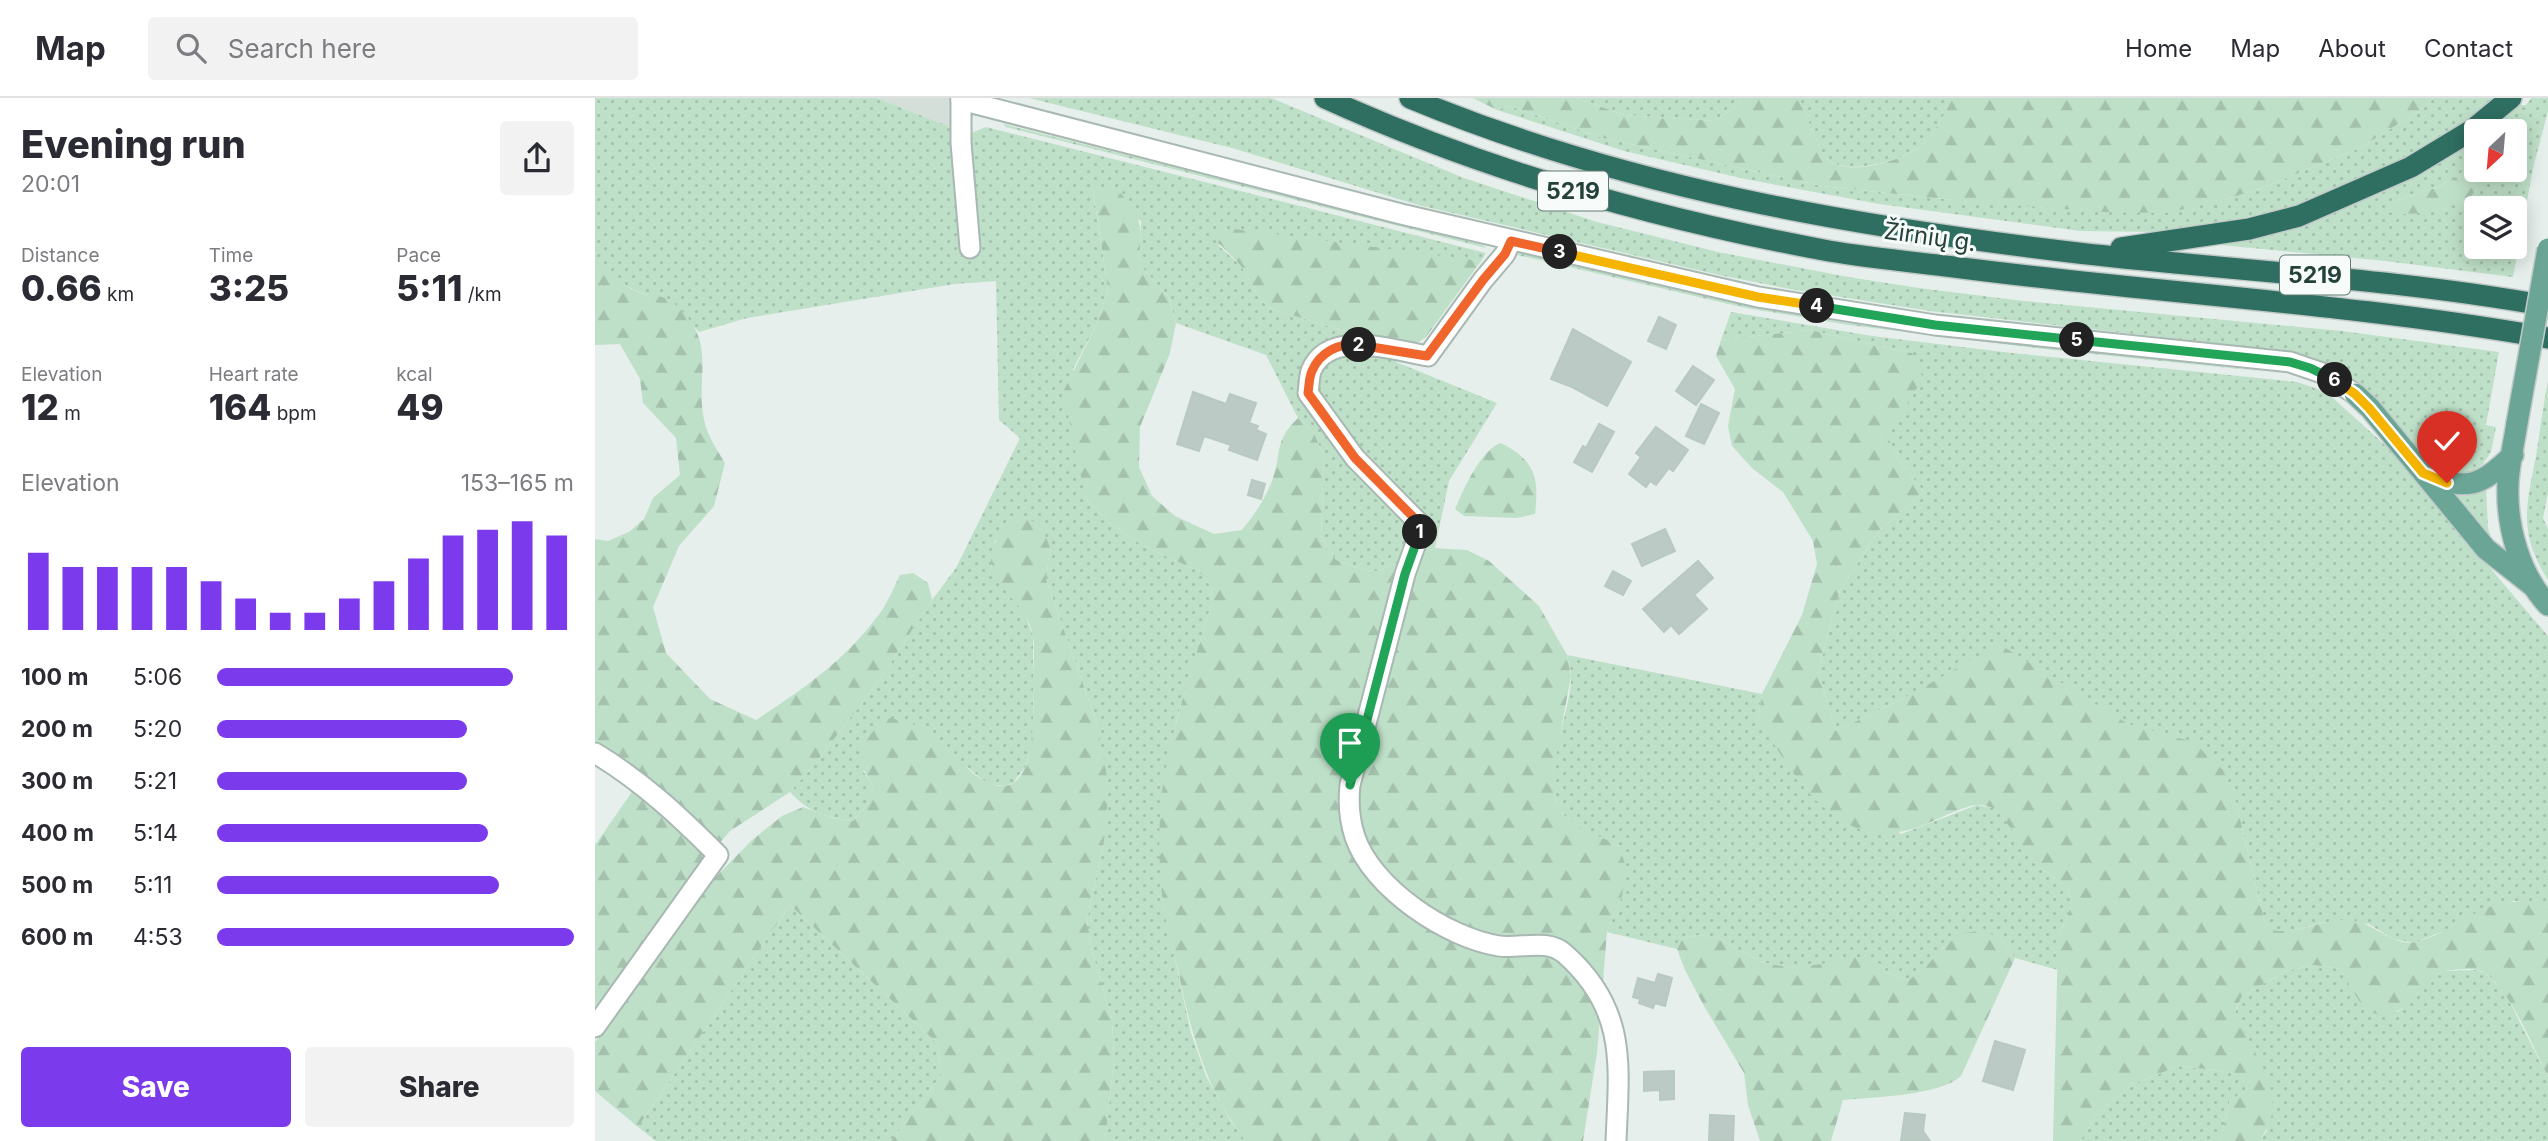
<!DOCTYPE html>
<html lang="en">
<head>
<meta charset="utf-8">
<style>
	body { margin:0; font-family:Inter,sans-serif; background:#f2f2f3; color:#2b2b33; height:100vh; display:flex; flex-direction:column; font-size:26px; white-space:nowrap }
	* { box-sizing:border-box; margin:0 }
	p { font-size:23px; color:#7c7c81 }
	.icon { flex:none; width:38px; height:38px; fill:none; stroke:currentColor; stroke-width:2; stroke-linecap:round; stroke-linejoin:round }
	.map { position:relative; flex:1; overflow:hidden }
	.panel { display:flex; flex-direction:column; background:#fff; width:595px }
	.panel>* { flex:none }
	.needle { width:46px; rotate:206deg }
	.buttons { position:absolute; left:1869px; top:21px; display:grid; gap:14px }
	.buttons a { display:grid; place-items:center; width:63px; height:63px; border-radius:7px; background:#fff; box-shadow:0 4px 18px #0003; font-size:35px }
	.pin { position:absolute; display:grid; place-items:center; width:60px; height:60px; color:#fff; margin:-72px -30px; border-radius:50% 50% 50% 0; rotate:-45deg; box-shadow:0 0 7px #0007 }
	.pin .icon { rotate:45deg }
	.km { position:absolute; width:35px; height:35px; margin:-18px; border-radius:50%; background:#222; color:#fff; font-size:19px; line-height:35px; text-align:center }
	.round { display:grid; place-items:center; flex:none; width:74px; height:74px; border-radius:7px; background:#f2f2f3 }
	.headline { display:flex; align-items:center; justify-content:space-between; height:119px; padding:0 21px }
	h1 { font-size:38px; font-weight:800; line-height:52px }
	.metrics { display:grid; grid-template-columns:repeat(3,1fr); gap:10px; height:119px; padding:7px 21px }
	.metrics div { display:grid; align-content:center }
	.metrics b { font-size:35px; font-weight:800 }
	.metrics small { font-size:19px; font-weight:400 }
	.metrics p { font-size:19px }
	.chart { height:196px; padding:14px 21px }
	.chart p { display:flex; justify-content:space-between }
	.chart svg { width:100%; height:126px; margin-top:7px; stroke:#7c3aed; stroke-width:6 }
	.button { display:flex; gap:14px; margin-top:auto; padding:14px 21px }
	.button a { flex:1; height:80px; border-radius:7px; background:#7c3aed; color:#fff; font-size:28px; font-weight:800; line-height:80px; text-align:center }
	.button a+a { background:#f2f2f3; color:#2b2b33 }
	ul { padding:0 21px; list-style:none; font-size:23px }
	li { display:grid; grid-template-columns:112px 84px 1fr; align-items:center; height:52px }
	li i { height:18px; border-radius:9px; background:#7c3aed }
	header { display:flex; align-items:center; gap:42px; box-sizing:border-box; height:98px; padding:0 35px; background:#fff; border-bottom:2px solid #e1e1e2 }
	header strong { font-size:33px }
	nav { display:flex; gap:38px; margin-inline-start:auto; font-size:24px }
	.search { width:490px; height:63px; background:#f2f2f3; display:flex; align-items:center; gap:18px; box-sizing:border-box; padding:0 24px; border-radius:7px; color:#7c7c81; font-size:26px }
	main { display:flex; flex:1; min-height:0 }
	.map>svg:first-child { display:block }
	.built { fill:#d4dfda }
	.grass { fill:url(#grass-dots); fill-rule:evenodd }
	.forest { fill:url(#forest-firs) }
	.building { fill:#bbcac4; stroke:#b8c9c2; stroke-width:2 }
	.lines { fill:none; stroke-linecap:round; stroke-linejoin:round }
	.minor-casing { stroke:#a8b8b2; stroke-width:23 }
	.major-casing { stroke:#c2cac8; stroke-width:24 }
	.highway-casing { stroke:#c2cac8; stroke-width:24 }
	.minor { stroke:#fff; stroke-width:19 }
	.major { stroke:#6aa596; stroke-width:21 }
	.highway { stroke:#2f6f62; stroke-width:21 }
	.major-bridge-casing { stroke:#c2cac8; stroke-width:24; stroke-linecap:butt }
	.major-bridge { stroke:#6aa596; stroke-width:21 }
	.split-1-casing { stroke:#fff; stroke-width:14 }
	.split-2-casing { stroke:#fff; stroke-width:14 }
	.split-3-casing { stroke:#fff; stroke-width:14 }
	.split-4-casing { stroke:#fff; stroke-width:14 }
	.split-5-casing { stroke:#fff; stroke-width:14 }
	.split-6-casing { stroke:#fff; stroke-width:14 }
	.split-7-casing { stroke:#fff; stroke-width:14 }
	.split-1 { stroke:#22a559; stroke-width:9 }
	.split-2 { stroke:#f0652b; stroke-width:9 }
	.split-3 { stroke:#f0652b; stroke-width:9 }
	.split-4 { stroke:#f5b400; stroke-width:9 }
	.split-5 { stroke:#22a559; stroke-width:9 }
	.split-6 { stroke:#22a559; stroke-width:9 }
	.split-7 { stroke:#f5b400; stroke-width:9 }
	.labels { text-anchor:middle; stroke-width:6; stroke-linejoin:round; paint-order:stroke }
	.shield { fill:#f7fbf9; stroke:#637a73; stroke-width:2 }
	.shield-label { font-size:23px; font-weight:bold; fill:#24423a }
	.street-label { font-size:24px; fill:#24423a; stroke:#f7fbf9 }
</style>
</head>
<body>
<header>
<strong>Map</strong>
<div class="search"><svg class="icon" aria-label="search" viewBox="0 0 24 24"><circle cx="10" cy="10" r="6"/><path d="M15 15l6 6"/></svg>Search here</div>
<nav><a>Home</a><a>Map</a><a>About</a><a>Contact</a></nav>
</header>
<main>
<section class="panel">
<div class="headline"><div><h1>Evening run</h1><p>20:01</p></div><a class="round"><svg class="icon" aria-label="share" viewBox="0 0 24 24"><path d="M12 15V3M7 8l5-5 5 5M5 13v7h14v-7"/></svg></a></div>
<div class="metrics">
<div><p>Distance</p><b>0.66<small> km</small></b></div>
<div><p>Time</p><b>3:25</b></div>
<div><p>Pace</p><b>5:11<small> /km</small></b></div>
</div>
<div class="metrics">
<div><p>Elevation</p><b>12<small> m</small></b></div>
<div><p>Heart rate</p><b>164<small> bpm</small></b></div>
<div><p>kcal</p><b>49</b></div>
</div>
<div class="chart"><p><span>Elevation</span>153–165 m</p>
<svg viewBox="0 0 160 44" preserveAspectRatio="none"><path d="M5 44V17M15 44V22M25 44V22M35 44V22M45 44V22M55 44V27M65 44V33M75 44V38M85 44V38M95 44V33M105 44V27M115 44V19M125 44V11M135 44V9M145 44V6M155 44V11"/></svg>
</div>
<ul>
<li><b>100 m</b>5:06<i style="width:83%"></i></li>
<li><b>200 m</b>5:20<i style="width:70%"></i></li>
<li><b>300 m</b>5:21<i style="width:70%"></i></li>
<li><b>400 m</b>5:14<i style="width:76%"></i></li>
<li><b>500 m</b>5:11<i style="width:79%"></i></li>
<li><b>600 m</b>4:53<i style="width:100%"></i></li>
</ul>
<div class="button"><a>Save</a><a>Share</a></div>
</section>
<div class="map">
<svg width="1953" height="1043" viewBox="0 0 1953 1043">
	<defs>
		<pattern id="grass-dots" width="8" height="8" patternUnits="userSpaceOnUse" patternTransform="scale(1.75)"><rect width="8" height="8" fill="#bfe0c8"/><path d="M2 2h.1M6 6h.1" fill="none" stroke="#a4c1ad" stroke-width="1.8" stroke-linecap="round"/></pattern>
		<pattern id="forest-firs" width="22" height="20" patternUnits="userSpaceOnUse" patternTransform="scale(1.75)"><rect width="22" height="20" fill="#bfe0c8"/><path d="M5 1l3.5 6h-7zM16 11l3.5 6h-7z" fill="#a4c1ad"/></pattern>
	</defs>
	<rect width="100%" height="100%" fill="#e6efeb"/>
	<!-- built -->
	<polygon class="built" points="281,0 382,0 374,36"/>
	<!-- grass -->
	<g class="grass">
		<path d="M0,0H281L374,36L391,29L891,155L886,163L623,147L646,168L662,196L673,210L806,250L801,264L902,305L854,383L840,450L782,473L769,472L741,462L726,438L729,359L718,333L703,320L671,257L581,225L573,198L544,166L546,123L498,92L513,191L502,226L478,271L491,401L516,426L547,447L603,473L616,488L617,504L581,624L566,765L568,806L596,935L611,978L635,1022L651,1043H510L519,962L517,921L497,853L492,822L509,743L502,626L451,481L455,450L400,442L396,468L405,485L428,511L438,538V643L430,669L418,685L409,688L393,686L372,669L268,673L278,688L272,707L258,723C231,719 214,715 195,694L219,667L281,587L337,502L361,470L425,340L404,322L401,183L360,186L152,220L104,234L74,202L46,195L21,183L0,166Z"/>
		<polygon points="434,0 676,0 869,80 1002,124 1123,154 1253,179 1324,190 1429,203 1747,233 1904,254 1891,327 1901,329 1896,354 1888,366 1874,376 1862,378 1835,367 1768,290 1742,270 1717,259 1681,252 1335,213 1195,191 1124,177 823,107 637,50"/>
		<polygon points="981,0 1147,0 1138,11 1120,23 1029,17"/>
		<path d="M1201,0H1358C1350,15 1343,29 1332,42C1316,61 1253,80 1232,61C1225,55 1210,14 1205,3Z"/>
		<polygon points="1839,0 1899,0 1872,21 1825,53 1710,106 1643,121 1566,134 1485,133 1284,106 1150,81 1029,53 902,12 914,8 1008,40 1227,88 1376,104 1626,103 1667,90 1765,50 1827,11"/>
		<path d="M1936,0H1953V13L1938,70L1918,179L1790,163L1626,147C1718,125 1803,96 1881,42V72H1920V33H1893L1925,7H1931ZM1872,73L1881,94L1797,104L1843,89ZM1881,110H1920V149H1881Z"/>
		<polygon points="408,26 888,147 891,150 411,29"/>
		<polygon points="925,155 1127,202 1240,223 1324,235 1693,276 1458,252 1254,227 1151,210 922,157"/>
		<polygon points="1136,214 1277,238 1417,255 1702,284 1723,291 1738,300 1792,349 1953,538 1953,809 1919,803 1890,811 1849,833 1819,845 1798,841 1774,826 1730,824 1684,836 1671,830 1641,704 1558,634 1533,626 1474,591 1315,597 1241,633 1223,574 1245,492 1283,434 1329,394 1301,358 1289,333 1309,311 1317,255 1215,232 1126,242"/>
		<path d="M1953,283V395L1948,420L1953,431V482C1923,435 1931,409 1941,358C1945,333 1948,308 1953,283Z"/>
		<polygon points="1891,389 1893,430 1897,444 1856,397 1870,398"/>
		<path d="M972,557L1167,596L1163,621L1306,736L1382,707L1403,711L1442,768L1473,789L1476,808L1463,841V872L1420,860L1405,839L1349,849L1327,875L1313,882L1293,875L1281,863L1196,870L1167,864L1122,840L1105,837L1088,840L1082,851L1012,834L1027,798L1024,748C1007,740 980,731 968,716C941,684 977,616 976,578C976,571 973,563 972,557Z"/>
		<polygon points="195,807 343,946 346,978 296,1043 61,1043 43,1029"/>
		<polygon points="1719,867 1745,871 1767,906 1803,914 1848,873 1882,872 1890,875 1909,893 1953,979 1953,1043 1664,1043 1672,1033 1640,914 1647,898 1691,873"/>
		<polygon points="1584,968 1627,973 1654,979 1651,993 1635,1002 1625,1043 1485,1043 1503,1015 1538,986"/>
	</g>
	<!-- forest -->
	<g class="forest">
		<path d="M878,0H981L1029,17L1120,23L1138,11L1147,0H1201L1205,2C1210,14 1225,55 1232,61C1253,81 1316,61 1332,42C1343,29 1350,15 1358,0H1839L1827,11L1765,50L1667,90L1626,103L1571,115L1510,114L1376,104L1227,88L1008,40L914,8L902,12Z"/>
		<path d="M1872,73L1885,80C1885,111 1819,119 1796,115L1793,109L1797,104L1843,89Z"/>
		<path d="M519,89C550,119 546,126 544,166L573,198L581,225L575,255L545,329L544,369L557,398L580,418L619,436L647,432C660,416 671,400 678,380C687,353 679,343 703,320L718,333L729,359L726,438L741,462L769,472L782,473L840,450L872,452L894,463L944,508L972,557L976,578L958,676L960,702L968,717L983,728L1024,748L1032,772L1027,798L1012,834L1002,955L988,1043H651C610,991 597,937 583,873C578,851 571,828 568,805C564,772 563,728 567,694C576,629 599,566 617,504L616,488L603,473L547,447L516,426L491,401L478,343L469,292L502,226L513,191L498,91Z"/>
		<polygon points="610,131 640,131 886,163 831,239 821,246 806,250 673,210 662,196 646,168"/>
		<path d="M0,166C15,175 27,188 45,195C54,198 68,197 76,203C129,245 95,282 112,332C116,343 124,355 130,365L119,408L84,448L58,509L71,555L115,601L161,622C208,591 252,561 285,515C293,504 299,489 305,477L318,475L333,485L337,502L281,587L219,667L195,694L135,733L110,762L0,918V747L48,678L0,652V441L13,443L34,434L49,421L58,400L85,377L81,340L48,305L45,281L25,246L0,247Z"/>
		<path d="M1215,232L1317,255L1328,280L1309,311L1290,333L1301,358L1329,394L1283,434L1245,492L1223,574L1241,633L1315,597L1404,546L1533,626L1598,644L1628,672L1641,704L1671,830C1698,841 1727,819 1755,822C1779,824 1797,849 1821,844C1855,836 1885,803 1921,804C1931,804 1943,806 1953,809V979C1940,953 1912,884 1886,873C1875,869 1859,872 1848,873C1826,892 1793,940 1765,904C1758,894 1752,882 1745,871L1719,867L1691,873L1647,898L1640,913C1656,959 1700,995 1664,1043H1625L1635,1002L1651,993L1653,979L1627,973L1584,968L1538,986L1503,1015L1485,1043H1458L1463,841L1476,808L1473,789L1442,768L1402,711C1396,710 1387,706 1381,707C1368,708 1340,723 1326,728C1242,759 1201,680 1163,621L1167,596L1207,517L1222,466L1218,443L1188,394L1157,370L1137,348L1133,328L1140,291L1121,258L1126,242Z"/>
		<path d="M906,345C941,363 944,380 940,416L922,420L869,418L860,411C868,392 886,351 906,345Z"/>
		<path d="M428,420L446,426L455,450L451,481L502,626L514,689L509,743L492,822L497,853L517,921L519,962L510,1043H296L346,978L343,946L195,807L43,1029L0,993V944L118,782L157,742L187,718L208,709L238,720L258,723L272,707L278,688C256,654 264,643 294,620C312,623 328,628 343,640C362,655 378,685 405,688C444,691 438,605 438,581C438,567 440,551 438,538C432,507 405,496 397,470C393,455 403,437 410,425Z"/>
		<path d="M1389,833L1405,839L1420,860L1366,978C1344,998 1278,999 1248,1002L1236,1043H1165L1153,1007L1149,975L1109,908L1090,872L1082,851L1088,840L1106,837L1122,840L1167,864L1196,870L1227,866L1261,859L1281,863L1293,875L1313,882C1336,870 1345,847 1367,836C1373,833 1382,834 1389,833Z"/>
	</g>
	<!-- building -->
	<g class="building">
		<polygon points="1064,219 1081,227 1071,251 1053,243"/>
		<polygon points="978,231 1036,264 1012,308 977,289 956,281"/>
		<polygon points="1098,268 1119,282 1101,307 1081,293"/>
		<polygon points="598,294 631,306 635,296 661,305 654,325 663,328 661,332 671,336 662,362 634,352 636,347 609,338 604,353 582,346"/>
		<polygon points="1106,306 1124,315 1109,346 1091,338"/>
		<polygon points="1004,326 1019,334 997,374 979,364 988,348 991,350"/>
		<polygon points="1061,329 1093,352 1078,373 1074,370 1061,387 1055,383 1051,389 1034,376 1046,359 1041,355"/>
		<polygon points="657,382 670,386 666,401 653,397"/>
		<polygon points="1070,431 1080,453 1047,468 1037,446"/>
		<polygon points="1103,463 1118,480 1099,497 1112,511 1084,536 1076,527 1069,534 1048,511"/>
		<polygon points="1018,473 1036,483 1028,497 1010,488"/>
		<polygon points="1063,876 1077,880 1070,908 1060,905 1058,910 1044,905 1045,901 1038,899 1043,880 1060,885"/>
		<polygon points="1400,943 1430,952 1418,992 1388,983"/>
		<polygon points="1079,973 1079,1001 1065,1002 1065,992 1049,993 1049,974"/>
		<polygon points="1310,1015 1330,1017 1328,1033 1335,1043 1306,1043"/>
		<polygon points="1115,1017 1139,1018 1138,1043 1114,1043"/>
	</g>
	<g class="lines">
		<defs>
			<g id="minor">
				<polyline points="366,0 366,45 375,150"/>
				<polyline points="366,2 806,116 1163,199 1340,227 1695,264 1730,276 1760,296"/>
				<path d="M916,143L910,156L888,182L833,258C798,252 733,230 716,273C714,280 714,289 713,295L760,360L827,428L810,476L755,687C753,705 754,721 760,739C777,790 852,840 904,848C926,851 952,840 970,856C1033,912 1024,968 1021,1043"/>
				<path d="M0,655C48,684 84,718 123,757L0,929"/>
			</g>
			<g id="major">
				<polyline points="1760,296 1775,310 1891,451 1938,488"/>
				<path d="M1922,325C1919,345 1914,365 1913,385C1911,427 1924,476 1953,507"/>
				<path d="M1830,376C1873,393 1884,389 1918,357"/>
			</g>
			<g id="highway">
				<path d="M730,0C890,73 1061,121 1234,153C1276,160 1318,164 1359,169C1557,195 1757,205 1953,240"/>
				<path d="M815,0C1029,89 1254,128 1483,155C1640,173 1798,180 1953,208"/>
				<polyline points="1526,150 1654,131 1704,118 1816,69 1877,32 1916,0"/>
			</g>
		</defs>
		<!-- minor casing -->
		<use href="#minor" class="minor-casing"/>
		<!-- major casing -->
		<use href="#major" class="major-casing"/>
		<!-- highway casing -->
		<use href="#highway" class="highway-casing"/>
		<!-- minor -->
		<use href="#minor" class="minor"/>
		<!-- major -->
		<use href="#major" class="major"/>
		<!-- highway -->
		<use href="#highway" class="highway"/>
		<defs>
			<polyline id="major-bridge" points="1922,325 1953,151"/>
		</defs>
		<!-- major-bridge casing -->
		<use href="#major-bridge" class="major-bridge-casing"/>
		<!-- major-bridge -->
		<use href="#major-bridge" class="major-bridge"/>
	</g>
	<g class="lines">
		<defs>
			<polyline id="split-1" points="755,687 810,476 825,434"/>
			<path id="split-2" d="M764,247C745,244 725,254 717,273C714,279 714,289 713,295L760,360L827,428L825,434"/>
			<polyline id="split-3" points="764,247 832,258 888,182 910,156 916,143 965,154"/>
			<polyline id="split-4" points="965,154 1163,199 1222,208"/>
			<polyline id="split-5" points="1222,208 1340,227 1482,242"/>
			<polyline id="split-6" points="1482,242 1695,264 1715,270 1740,282"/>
			<polyline id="split-7" points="1740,282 1760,296 1774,310 1828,375 1852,385"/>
		</defs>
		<!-- split-1 casing -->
		<use href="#split-1" class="split-1-casing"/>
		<!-- split-2 casing -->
		<use href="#split-2" class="split-2-casing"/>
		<!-- split-3 casing -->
		<use href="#split-3" class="split-3-casing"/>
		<!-- split-4 casing -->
		<use href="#split-4" class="split-4-casing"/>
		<!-- split-5 casing -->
		<use href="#split-5" class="split-5-casing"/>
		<!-- split-6 casing -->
		<use href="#split-6" class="split-6-casing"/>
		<!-- split-7 casing -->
		<use href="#split-7" class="split-7-casing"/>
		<!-- split-1 -->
		<use href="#split-1" class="split-1"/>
		<!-- split-2 -->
		<use href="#split-2" class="split-2"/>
		<!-- split-3 -->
		<use href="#split-3" class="split-3"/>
		<!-- split-4 -->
		<use href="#split-4" class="split-4"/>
		<!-- split-5 -->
		<use href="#split-5" class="split-5"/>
		<!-- split-6 -->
		<use href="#split-6" class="split-6"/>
		<!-- split-7 -->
		<use href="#split-7" class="split-7"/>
	</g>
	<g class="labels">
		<!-- shield labels -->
		<g class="shield">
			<rect x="943" y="73.5" width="70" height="39" rx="5"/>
			<rect x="1685" y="157.5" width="70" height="39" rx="5"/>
		</g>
		<g class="shield-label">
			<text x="978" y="101">5219</text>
			<text x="1720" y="185">5219</text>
		</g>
		<!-- street labels -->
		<g class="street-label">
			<text transform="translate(1335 139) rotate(8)" y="8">Žirnių g.</text>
		</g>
	</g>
</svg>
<div class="buttons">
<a><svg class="needle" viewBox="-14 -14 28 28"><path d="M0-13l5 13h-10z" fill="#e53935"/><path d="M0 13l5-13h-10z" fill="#7c7c81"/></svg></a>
<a><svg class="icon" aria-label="layers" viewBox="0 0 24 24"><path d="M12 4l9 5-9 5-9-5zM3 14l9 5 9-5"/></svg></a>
</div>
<div class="pin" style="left:755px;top:687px;background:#1e9e55"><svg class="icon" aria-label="arrive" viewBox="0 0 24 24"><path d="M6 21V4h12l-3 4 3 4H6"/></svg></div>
<div class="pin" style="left:1852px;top:385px;background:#d93025"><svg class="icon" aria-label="check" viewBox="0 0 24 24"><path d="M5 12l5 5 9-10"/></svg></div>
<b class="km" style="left:825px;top:434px">1</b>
<b class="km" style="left:764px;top:247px">2</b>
<b class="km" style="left:965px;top:154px">3</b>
<b class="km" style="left:1222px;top:208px">4</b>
<b class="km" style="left:1482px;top:242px">5</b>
<b class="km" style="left:1740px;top:282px">6</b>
</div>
</main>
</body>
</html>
